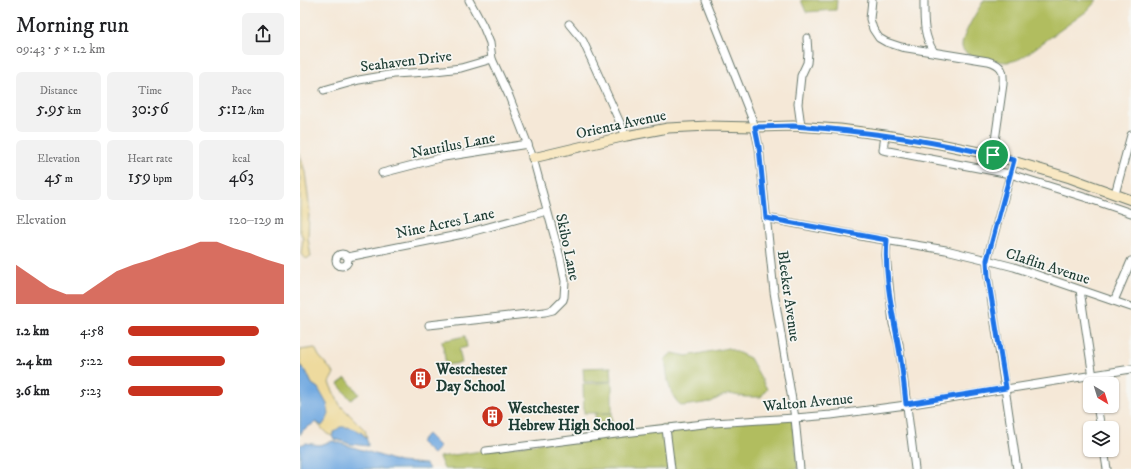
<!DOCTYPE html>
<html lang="en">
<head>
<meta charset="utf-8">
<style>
	body { margin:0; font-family:"IM FELL DW Pica",serif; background:#f2f2f2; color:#202124; height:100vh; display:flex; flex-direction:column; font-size:15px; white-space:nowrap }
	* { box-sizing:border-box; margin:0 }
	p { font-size:13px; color:#757577 }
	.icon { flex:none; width:22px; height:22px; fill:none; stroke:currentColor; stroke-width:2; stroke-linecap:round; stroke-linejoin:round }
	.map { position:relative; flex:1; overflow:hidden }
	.panel { display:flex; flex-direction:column; background:#fff; width:300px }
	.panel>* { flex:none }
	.needle { width:26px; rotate:142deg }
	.tools { position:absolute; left:783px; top:377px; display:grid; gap:8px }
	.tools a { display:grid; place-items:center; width:36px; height:36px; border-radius:6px; background:#fff; box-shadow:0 1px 3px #0004; font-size:20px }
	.pin { position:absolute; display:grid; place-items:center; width:34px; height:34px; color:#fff; margin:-17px; border:2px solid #fff; border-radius:50%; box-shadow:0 1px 4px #0007 }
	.round { display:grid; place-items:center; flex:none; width:42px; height:42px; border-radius:6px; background:#f2f2f2 }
	.headline { display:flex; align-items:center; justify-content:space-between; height:68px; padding:0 16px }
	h1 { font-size:22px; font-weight:600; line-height:30px }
	.figures { display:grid; grid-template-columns:repeat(3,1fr); gap:6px; height:68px; padding:4px 16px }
	.figures div { display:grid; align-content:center; border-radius:6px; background:#f2f2f2; text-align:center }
	.figures b { font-size:17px; font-weight:600 }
	.figures small { font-size:11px; font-weight:400 }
	.figures p { font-size:11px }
	.chart { height:112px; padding:8px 16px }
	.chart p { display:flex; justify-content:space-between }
	.chart svg { width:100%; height:72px; margin-top:4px; fill:#c8321e; opacity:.7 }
	ul { padding:0 16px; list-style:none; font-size:13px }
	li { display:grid; grid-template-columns:64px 48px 1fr; align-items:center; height:30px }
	li i { height:10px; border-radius:5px; background:#c8321e }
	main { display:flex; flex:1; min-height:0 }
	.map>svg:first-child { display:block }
	.green { fill:#b1bd5f; stroke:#687d4a }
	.sand { fill:#eeda9e; stroke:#868c69 }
	.water { fill:#73aae1; stroke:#49748a }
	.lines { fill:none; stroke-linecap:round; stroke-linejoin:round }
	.street-casing { stroke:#6a796d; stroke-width:9 }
	.secondary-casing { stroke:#6a796d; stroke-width:11 }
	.street { stroke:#fff; stroke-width:7 }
	.secondary { stroke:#f8e8c3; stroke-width:9 }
	.route-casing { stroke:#fff; stroke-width:8 }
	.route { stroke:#1a73e8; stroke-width:5 }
	.labels { text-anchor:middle; stroke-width:3.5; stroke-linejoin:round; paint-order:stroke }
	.street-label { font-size:15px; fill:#1f3d34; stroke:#f6f6f2 }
	.poi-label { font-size:15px; font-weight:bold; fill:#1f3d34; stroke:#f6f6f2; text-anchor:start }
</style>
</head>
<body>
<main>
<section class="panel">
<div class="headline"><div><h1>Morning run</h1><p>09:43 · 5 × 1.2 km</p></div><a class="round"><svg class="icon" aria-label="share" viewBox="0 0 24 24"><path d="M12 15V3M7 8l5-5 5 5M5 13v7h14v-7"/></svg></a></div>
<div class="figures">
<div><p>Distance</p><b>5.95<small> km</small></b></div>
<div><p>Time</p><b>30:56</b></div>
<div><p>Pace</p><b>5:12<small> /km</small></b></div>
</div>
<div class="figures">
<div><p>Elevation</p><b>45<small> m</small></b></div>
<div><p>Heart rate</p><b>159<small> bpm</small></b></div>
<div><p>kcal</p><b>463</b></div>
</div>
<div class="chart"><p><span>Elevation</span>120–129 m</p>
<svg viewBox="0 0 160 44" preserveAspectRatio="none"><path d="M0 44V20L10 27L20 34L30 38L40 38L50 31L60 24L70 20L80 17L90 13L100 10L110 6L120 6L130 10L140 13L150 17L160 20V44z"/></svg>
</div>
<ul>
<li><b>1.2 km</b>4:58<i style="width:84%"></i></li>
<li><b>2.4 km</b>5:22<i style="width:62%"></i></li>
<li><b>3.6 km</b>5:23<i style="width:61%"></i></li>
</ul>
</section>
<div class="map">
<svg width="831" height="469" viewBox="0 0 831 469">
	<rect width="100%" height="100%" fill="#f6f6f2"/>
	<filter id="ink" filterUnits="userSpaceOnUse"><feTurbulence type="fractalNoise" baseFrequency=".025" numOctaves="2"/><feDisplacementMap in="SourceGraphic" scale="8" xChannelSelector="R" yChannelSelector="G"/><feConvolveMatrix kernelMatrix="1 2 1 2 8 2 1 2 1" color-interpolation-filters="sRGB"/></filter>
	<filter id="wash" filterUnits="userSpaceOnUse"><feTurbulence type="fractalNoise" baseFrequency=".012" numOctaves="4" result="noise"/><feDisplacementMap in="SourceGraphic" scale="16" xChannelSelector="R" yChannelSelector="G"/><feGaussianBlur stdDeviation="0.9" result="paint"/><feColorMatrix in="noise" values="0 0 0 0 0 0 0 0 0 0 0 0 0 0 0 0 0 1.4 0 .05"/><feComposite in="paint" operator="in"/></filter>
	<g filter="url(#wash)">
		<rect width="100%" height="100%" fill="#f5e8d7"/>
		<!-- green -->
		<g class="green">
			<polygon points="501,0 537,0 536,10 506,12"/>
			<path d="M684,0H797L787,11L727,54C721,59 715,61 707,62C699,62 675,58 668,54C665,53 663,50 662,47C661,36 678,10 684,0Z"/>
			<polygon points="165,336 167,347 159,349 162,363 146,365 142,341"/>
			<path d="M428,348L450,358L467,389L461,397H445L430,394L422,396L411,402L382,406C367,395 368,376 365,359L372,353L387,356Z"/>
			<polygon points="311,367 312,381 284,382 283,368"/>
			<polygon points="46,378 59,394 51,400 38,384"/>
			<polygon points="312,382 312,422 296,423 295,414 311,413 284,413 283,384"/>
			<polygon points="492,418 498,469 144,469 139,457 361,426"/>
		</g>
		<!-- sand -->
		<g class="sand">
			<polygon points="0,154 5,172 10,212 9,213 8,238 11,257 5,259 1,254 3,238 0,231"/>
			<polygon points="15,348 19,356 34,373 29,383 40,405 65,430 67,438 62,433 34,432 32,436 27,434 16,422 28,413 18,388 12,384 6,371 0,365 0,350"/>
		</g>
		<!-- water -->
		<g class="water">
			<polygon points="0,365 6,371 12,384 18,388 27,404 29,414 27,419 22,426 16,422 3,430 0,435"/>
			<path d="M40,427C52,426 68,432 68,446L50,444L38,440H35L32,436L34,432Z"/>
			<polygon points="127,434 140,447 133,454 120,442"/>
			<polygon points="33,441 72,453 99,462 126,464 129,469 0,469 0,445 6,443 19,445"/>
		</g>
	</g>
	<g filter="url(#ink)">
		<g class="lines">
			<defs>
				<g id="street">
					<polyline points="405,0 453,121 459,147 474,292 495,418 500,469"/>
					<path d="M572,0L570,19L573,29L579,38L586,42L601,47L688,61C702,65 704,70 703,84L693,155"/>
					<path d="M624,0C624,19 623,36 634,52"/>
					<polyline points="269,24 283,41 326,136"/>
					<polyline points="24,90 59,80 94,74 127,72 161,68 192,59"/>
					<polyline points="501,126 498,104 501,76 507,63 508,53 507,38"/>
					<polyline points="585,135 583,150 710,174 787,198 831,213"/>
					<polyline points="714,161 687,260 688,277 705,388 717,469"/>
					<polyline points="82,173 144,157 228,144"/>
					<polyline points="815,194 831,135"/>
					<polyline points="466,218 566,237 646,250 687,260 714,267 831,307"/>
					<polyline points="587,240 586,255 593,324 599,344 615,469"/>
					<circle cx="42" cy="260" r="6"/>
					<polyline points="48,257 163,234 247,211"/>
					<polyline points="780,290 794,384"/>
					<polyline points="814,301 831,261"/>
					<polyline points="129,325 245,312 253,310 263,300 264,297 265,281 260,257 233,158 209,96 192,59 190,43 183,26 169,0"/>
					<polyline points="797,406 801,428"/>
					<polyline points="366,428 371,469"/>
					<polyline points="804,450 807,469"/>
					<polyline points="186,451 324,433 413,423 495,418 531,415 606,405 831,369"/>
				</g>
				<polyline id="secondary" points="233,158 326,136 368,128 408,126 455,127 493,126 540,129 585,135 640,144 693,155 770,178 831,200"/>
			</defs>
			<!-- street casing -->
			<use href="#street" class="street-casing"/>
			<!-- secondary casing -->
			<use href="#secondary" class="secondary-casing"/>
			<!-- street -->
			<use href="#street" class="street"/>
			<!-- secondary -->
			<use href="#secondary" class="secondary"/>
		</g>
	</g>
	<g class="lines" filter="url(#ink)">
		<defs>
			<path id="route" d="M493,126C568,131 641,142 714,160L687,260L688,277L706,388L606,404C604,384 602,363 598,343C592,310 584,274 587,240L466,218L459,147L455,127Z"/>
		</defs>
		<!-- route casing -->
		<use href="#route" class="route-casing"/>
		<!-- route -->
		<use href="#route" class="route"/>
	</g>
	<!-- icons -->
	<defs>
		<symbol id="building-disc" viewBox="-11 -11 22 22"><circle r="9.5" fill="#c8321e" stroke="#f6f6f2"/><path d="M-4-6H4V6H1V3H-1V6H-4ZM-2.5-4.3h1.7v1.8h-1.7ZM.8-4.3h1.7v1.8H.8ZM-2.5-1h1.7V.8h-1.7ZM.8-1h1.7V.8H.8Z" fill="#fff"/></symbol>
	</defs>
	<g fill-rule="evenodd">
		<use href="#building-disc" x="108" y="366" width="25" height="25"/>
		<use href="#building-disc" x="180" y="404" width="25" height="25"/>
	</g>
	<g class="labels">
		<!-- street labels -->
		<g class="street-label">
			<text transform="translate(106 61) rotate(-7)" y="5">Seahaven Drive</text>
			<text transform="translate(321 124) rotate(-12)" y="5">Orienta Avenue</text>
			<text transform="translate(153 145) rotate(-11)" y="5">Nautilus Lane</text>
			<text transform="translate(145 223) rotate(-12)" y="5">Nine Acres Lane</text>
			<text transform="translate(268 247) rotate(78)" y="5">Skibo Lane</text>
			<text transform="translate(748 266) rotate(18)" y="5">Claflin Avenue</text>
			<text transform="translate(489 296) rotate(82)" y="5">Bleeker Avenue</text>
			<text transform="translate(508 402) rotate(-5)" y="5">Walton Avenue</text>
		</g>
		<!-- poi labels -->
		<g class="poi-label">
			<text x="136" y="374">Westchester<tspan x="136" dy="17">Day School</tspan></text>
			<text x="208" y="413">Westchester<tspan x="208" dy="17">Hebrew High School</tspan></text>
		</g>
	</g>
</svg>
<div class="tools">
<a><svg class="needle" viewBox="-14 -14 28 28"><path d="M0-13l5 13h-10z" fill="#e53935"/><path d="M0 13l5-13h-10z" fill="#757577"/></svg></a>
<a><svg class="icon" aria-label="layers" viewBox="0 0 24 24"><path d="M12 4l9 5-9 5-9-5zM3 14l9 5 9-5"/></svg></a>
</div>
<div class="pin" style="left:693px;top:155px;background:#1e9e55"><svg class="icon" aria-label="arrive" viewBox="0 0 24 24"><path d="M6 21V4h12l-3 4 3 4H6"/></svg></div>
</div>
</main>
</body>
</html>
